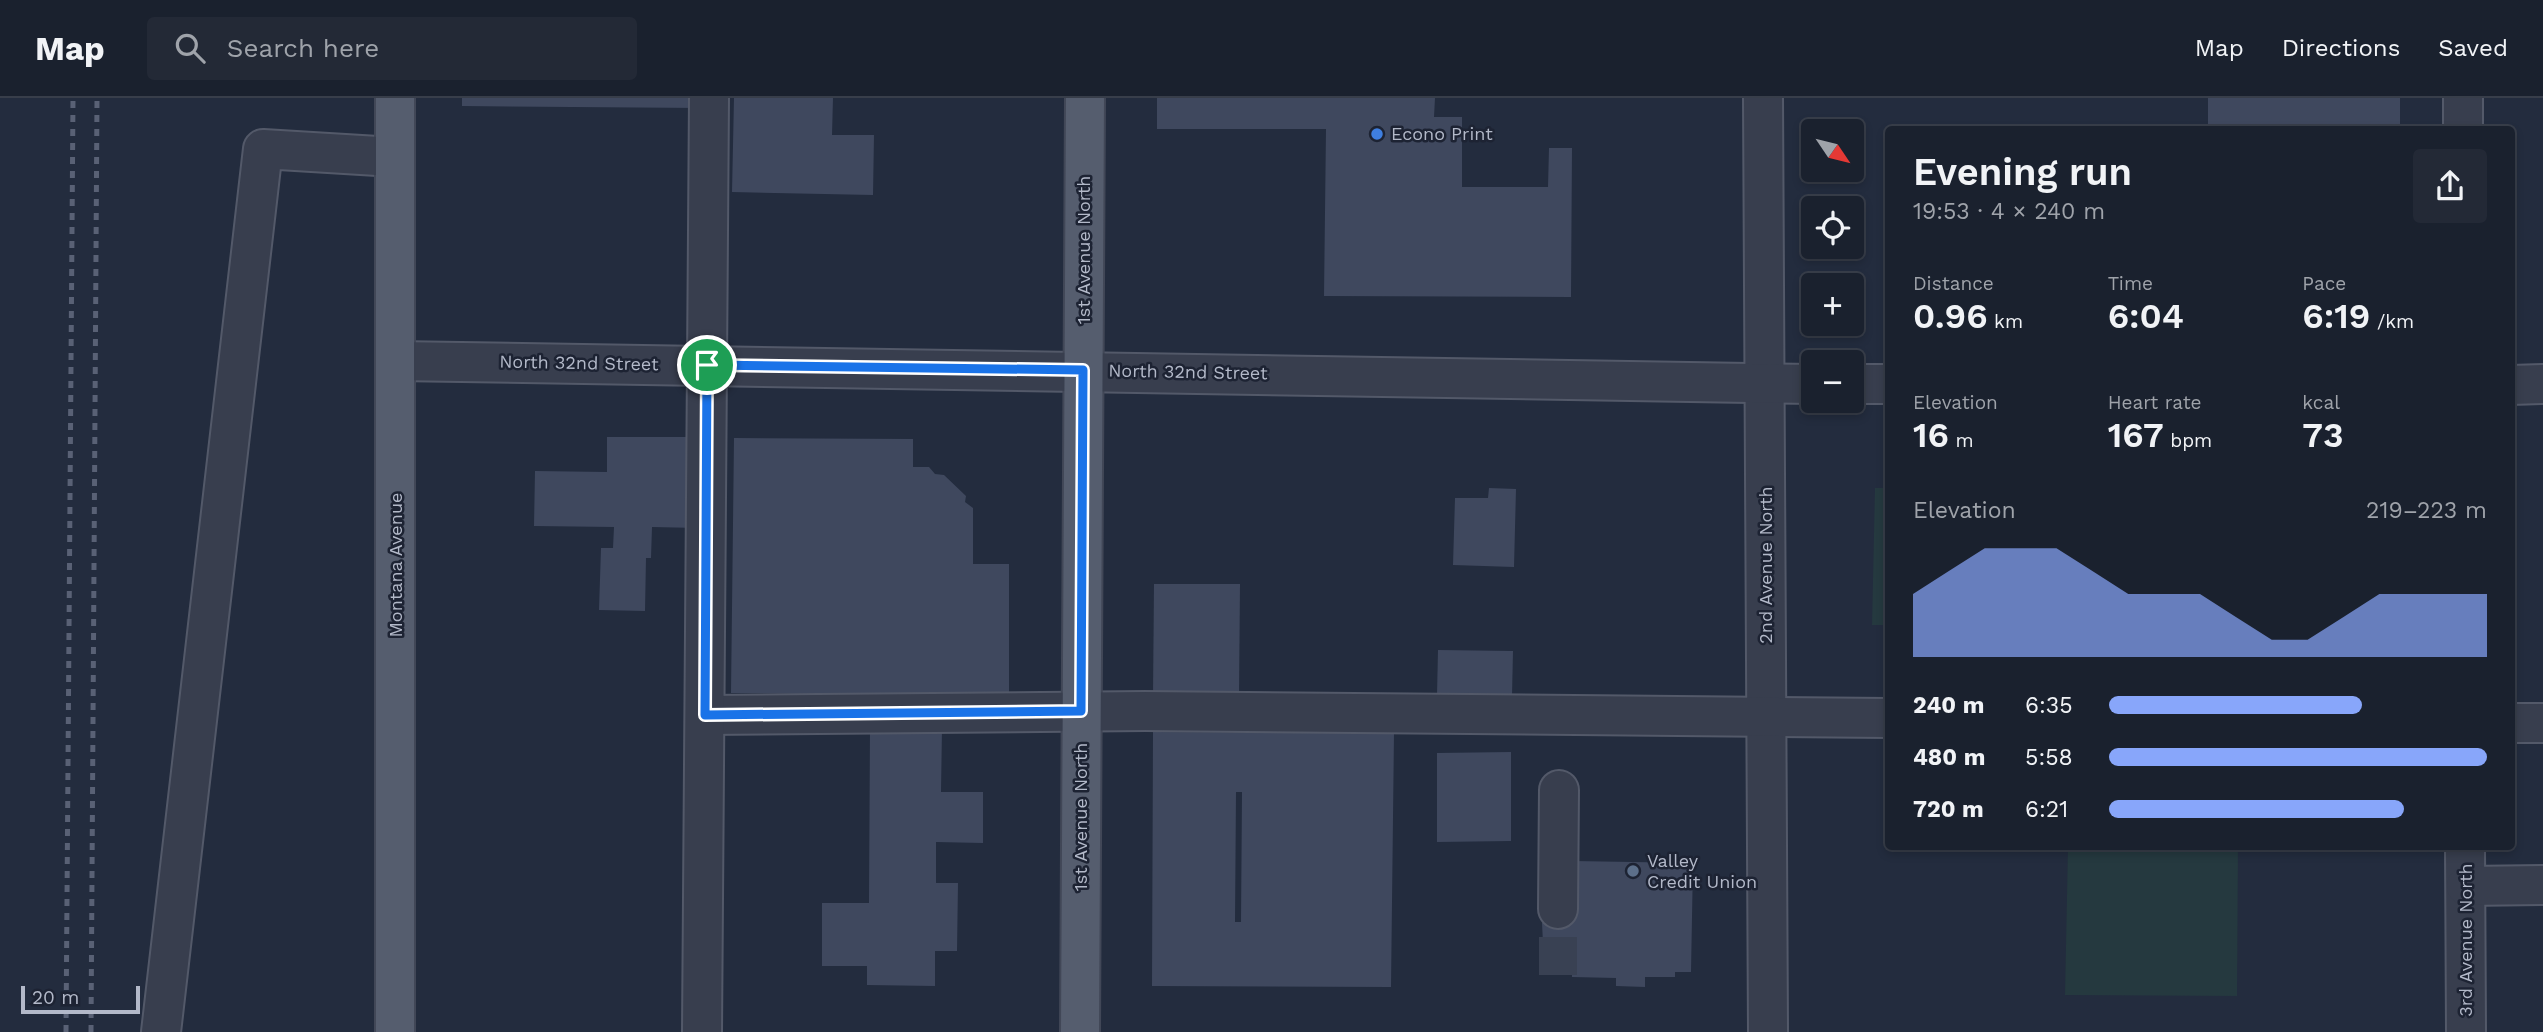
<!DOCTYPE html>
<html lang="en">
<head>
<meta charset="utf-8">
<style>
	body { margin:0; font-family:"Work Sans",sans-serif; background:#232936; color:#f1f3f6; height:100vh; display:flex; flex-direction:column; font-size:26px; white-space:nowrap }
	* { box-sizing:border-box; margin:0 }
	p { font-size:23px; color:#9fa3aa }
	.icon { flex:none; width:38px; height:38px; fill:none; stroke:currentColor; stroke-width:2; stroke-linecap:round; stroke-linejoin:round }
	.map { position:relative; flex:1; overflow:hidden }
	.panel { position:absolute; left:1885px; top:28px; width:630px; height:724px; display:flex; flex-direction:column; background:#1a212e; border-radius:7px; box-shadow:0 4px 10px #0003,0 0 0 2px #383e4a }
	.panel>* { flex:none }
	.needle { width:46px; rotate:125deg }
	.tools { position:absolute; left:1801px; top:21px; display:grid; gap:14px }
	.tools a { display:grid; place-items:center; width:63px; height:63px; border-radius:7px; background:#1a212e; box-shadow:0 4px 10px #0003,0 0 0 2px #383e4a; font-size:35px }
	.scale { position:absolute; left:21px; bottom:18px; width:119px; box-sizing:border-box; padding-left:7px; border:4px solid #b3b9c9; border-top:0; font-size:19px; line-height:24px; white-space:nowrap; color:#b3b9c9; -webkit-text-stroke:5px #1d2333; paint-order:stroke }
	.pin { position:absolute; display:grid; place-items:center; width:60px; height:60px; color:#fff; margin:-30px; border:4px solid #fff; border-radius:50%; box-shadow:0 2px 7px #0007 }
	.round { display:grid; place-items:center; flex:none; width:74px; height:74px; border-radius:7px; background:#232936 }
	.summary { display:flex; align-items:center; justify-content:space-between; height:119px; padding:0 28px }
	h1 { font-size:38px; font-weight:600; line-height:52px }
	.stats { display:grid; grid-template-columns:repeat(3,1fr); gap:10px; height:119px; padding:7px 28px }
	.stats div { display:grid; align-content:center }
	.stats b { font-size:35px; font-weight:600 }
	.stats small { font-size:19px; font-weight:400 }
	.stats p { font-size:19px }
	.chart { height:196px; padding:14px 28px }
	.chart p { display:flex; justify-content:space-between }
	.chart svg { width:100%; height:126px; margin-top:7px; fill:#88a6fa; opacity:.7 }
	ul { padding:0 28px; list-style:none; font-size:23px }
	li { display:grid; grid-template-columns:112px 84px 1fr; align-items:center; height:52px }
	li i { height:18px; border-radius:9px; background:#88a6fa }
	header { display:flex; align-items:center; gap:42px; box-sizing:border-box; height:98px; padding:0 35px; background:#1a212e; border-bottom:2px solid #383e4a }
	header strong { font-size:33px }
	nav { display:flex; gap:38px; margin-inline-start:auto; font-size:24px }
	.search { width:490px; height:63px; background:#232936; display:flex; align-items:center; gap:18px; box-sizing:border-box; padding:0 24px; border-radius:7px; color:#9fa3aa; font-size:26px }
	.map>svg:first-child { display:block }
	.green { fill:#25393f }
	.building { fill:#3f485e; fill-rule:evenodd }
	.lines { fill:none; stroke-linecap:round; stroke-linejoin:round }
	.minor-tunnel { stroke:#394153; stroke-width:38; stroke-dasharray:38 19; stroke-linecap:butt }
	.minor-casing { stroke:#535969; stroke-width:42 }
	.major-casing { stroke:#414757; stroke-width:42 }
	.minor { stroke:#383e4e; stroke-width:38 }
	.major { stroke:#555d6e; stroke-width:38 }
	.rail { stroke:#596175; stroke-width:5; stroke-dasharray:7 7; stroke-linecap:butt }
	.route-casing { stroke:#fff; stroke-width:14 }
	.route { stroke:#1a73e8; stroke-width:9 }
	.shop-dot { fill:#3f7fe0; stroke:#1d2333; stroke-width:2.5 }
	.service-dot { fill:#5c6f8a; stroke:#1d2333; stroke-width:2.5 }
	.labels { text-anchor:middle; stroke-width:5; stroke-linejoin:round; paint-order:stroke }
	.poi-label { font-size:18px; fill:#b3b9c9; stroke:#1d2333; text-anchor:start }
	.street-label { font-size:18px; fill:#b3b9c9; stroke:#1d2333 }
</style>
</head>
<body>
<header>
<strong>Map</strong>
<div class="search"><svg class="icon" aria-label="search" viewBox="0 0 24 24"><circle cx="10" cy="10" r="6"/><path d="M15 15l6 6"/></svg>Search here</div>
<nav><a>Map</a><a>Directions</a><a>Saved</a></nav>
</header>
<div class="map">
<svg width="2543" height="934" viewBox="0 0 2543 934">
	<rect width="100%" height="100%" fill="#232c3e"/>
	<!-- green -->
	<g class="green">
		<polygon points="1875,390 1888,390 1888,527 1872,527"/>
		<polygon points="2068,749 2238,749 2237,898 2065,897"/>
	</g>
	<!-- building -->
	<g class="building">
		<polygon points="462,0 701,0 701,10 462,8"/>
		<polygon points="734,0 833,0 832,37 874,37 873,97 732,94"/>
		<polygon points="1157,0 1435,0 1434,19 1462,19 1462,89 1548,89 1549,50 1572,50 1571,199 1324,198 1326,31 1157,31"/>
		<rect x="2208" y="0" width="192" height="32"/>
		<polygon points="607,339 698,339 698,430 652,429 651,460 646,460 645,513 599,512 601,450 613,450 614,429 534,428 535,373 607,374"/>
		<polygon points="734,340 913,341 913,369 929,369 935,376 944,377 966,398 965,404 973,410 973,466 1009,466 1009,598 731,595"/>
		<polygon points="1489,390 1516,391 1514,469 1453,467 1455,400 1488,400"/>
		<polygon points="1154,486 1240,486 1239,597 1153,597"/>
		<polygon points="1438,552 1513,553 1512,598 1437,597"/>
		<polygon points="870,630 942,630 941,694 983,694 983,745 936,744 936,785 958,785 957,853 935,853 935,888 867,887 867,868 822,868 822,805 869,805"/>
		<path d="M1153,634L1394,635L1391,889L1152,888ZM1236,694H1242L1241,824H1235Z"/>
		<polygon points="1511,654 1511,743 1437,744 1437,655"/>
		<polygon points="1573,763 1693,765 1691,874 1675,874 1675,879 1645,879 1645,889 1616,888 1616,880 1572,879 1572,867 1544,866 1542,825 1546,825 1545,815"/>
	</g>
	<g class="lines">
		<!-- minor-tunnel -->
		<polyline class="minor-tunnel" points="1558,877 1558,811"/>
		<defs>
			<g id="minor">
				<polyline points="1763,0 1768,934"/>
				<polyline points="2463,0 2463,32"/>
				<polyline points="396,263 1813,286"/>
				<polyline points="1852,286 1888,286"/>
				<polyline points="2511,287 2543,286"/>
				<polyline points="705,617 1145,613 1888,620"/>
				<polyline points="2511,625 2543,625"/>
				<polyline points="2465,749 2466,934"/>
				<polyline points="2466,788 2543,787"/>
				<polyline points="1558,811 1559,692"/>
				<polyline points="161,934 263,51 394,59"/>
				<polyline points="702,934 709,0"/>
			</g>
			<g id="major">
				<polyline points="395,0 395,934"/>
				<polyline points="1080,934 1085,0"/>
			</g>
		</defs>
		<!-- minor casing -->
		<use href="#minor" class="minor-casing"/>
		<!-- major casing -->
		<use href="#major" class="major-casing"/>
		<!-- minor -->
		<use href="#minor" class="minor"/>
		<!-- major -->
		<use href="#major" class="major"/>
		<!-- rail -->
		<g class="rail">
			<polyline points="66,934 73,0"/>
			<polyline points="91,934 97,0"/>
		</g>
	</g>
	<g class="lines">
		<defs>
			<polygon id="route" points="707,267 1083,272 1081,613 705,617"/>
		</defs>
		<!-- route casing -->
		<use href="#route" class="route-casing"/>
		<!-- route -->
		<use href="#route" class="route"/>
	</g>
	<!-- markers -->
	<circle class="shop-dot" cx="1377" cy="36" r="7"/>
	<circle class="service-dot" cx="1633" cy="773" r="7"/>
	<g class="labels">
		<!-- poi labels -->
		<g class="poi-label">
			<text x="1391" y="42">Econo Print</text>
			<text x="1647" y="769">Valley<tspan x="1647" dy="21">Credit Union</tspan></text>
		</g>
		<!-- street labels -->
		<g class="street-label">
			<text transform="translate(1084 152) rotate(-90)" y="6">1st Avenue North</text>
			<text transform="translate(579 265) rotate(1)" y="6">North 32nd Street</text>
			<text transform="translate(1188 274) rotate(1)" y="6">North 32nd Street</text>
			<text transform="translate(396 467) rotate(-90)" y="6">Montana Avenue</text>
			<text transform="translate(1766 467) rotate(-90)" y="6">2nd Avenue North</text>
			<text transform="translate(1081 719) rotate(-90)" y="6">1st Avenue North</text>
			<text transform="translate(2466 842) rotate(-90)" y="6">3rd Avenue North</text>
		</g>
	</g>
</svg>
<div class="tools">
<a><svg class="needle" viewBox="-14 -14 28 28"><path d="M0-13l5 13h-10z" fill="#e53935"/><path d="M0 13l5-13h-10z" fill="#9fa3aa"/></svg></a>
<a><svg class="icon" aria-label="locate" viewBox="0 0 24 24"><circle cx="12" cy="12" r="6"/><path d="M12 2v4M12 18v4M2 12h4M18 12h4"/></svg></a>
<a>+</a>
<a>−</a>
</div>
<div class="scale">20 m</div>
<div class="pin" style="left:707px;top:267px;background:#1e9e55"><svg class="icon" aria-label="arrive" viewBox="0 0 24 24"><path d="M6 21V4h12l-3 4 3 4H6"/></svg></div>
<section class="panel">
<div class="summary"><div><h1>Evening run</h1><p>19:53 · 4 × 240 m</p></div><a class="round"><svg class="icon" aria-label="share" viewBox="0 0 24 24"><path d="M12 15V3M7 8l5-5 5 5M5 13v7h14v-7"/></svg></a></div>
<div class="stats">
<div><p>Distance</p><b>0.96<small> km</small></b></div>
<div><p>Time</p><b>6:04</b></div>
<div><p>Pace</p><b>6:19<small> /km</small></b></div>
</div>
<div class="stats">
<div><p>Elevation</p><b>16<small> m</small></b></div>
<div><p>Heart rate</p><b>167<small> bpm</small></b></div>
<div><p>kcal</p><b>73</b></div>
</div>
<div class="chart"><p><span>Elevation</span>219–223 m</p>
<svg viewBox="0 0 160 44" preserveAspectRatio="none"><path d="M0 44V22L10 14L20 6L30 6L40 6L50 14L60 22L70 22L80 22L90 30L100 38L110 38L120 30L130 22L140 22L150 22L160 22V44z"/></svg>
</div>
<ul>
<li><b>240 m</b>6:35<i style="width:67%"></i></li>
<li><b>480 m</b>5:58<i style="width:100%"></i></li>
<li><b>720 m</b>6:21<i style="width:78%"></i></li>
</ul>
</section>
</div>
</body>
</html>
